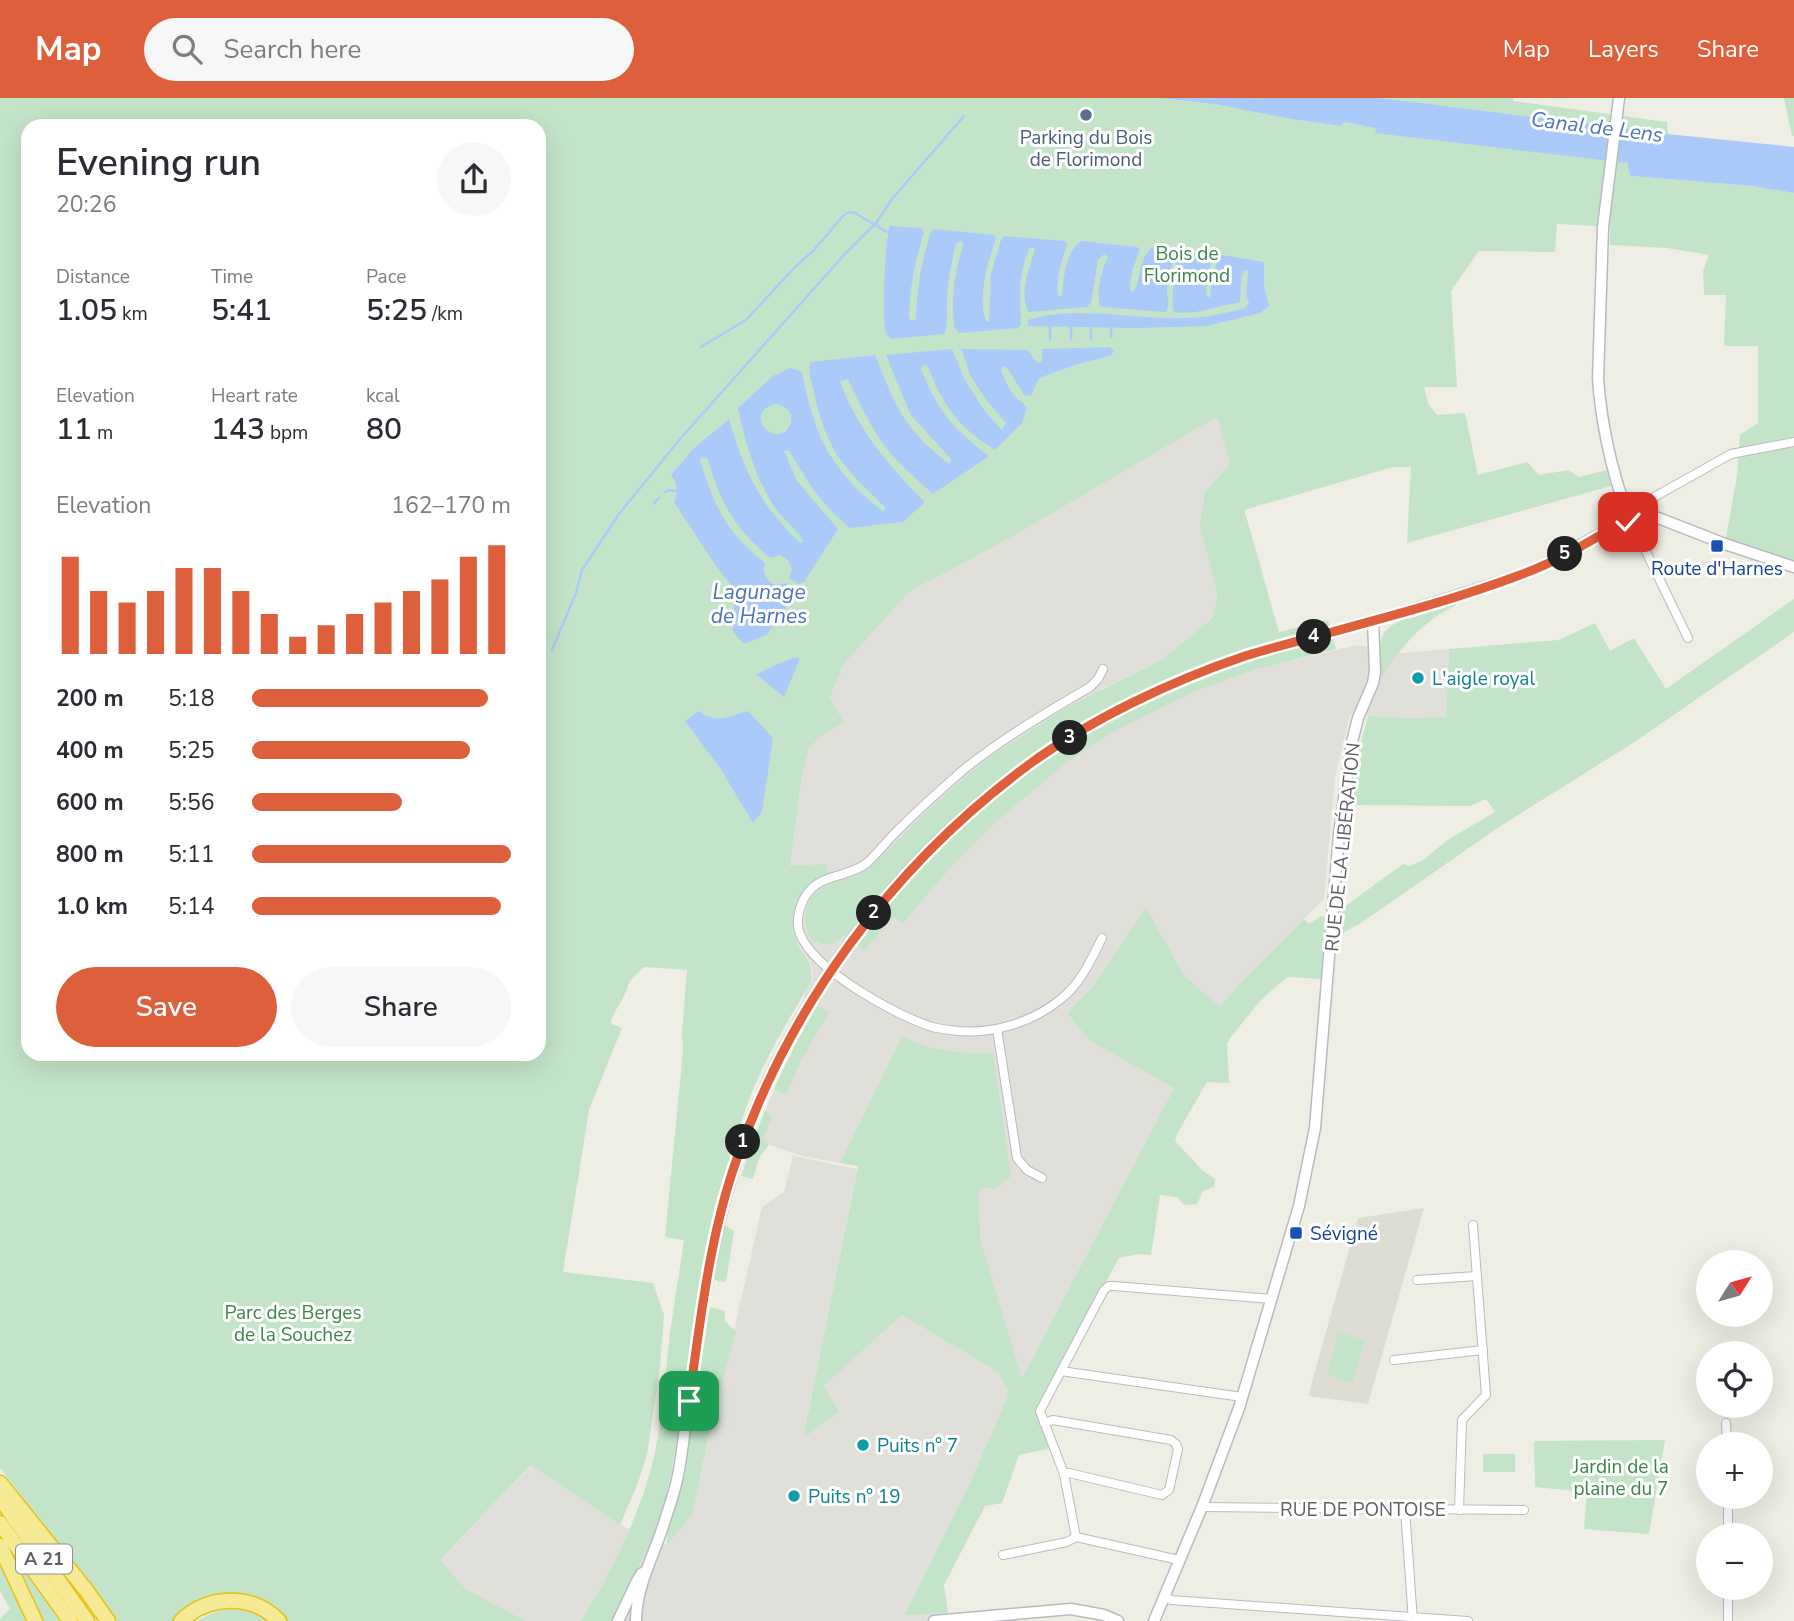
<!DOCTYPE html>
<html lang="en">
<head>
<meta charset="utf-8">
<style>
	body { margin:0; font-family:"Nunito Sans",sans-serif; background:#f7f7f7; color:#2b2b33; height:100vh; display:flex; flex-direction:column; font-size:26px; white-space:nowrap }
	* { box-sizing:border-box; margin:0 }
	p { font-size:23px; color:#7c7c81 }
	.icon { flex:none; width:38px; height:38px; fill:none; stroke:currentColor; stroke-width:2; stroke-linecap:round; stroke-linejoin:round }
	.map { position:relative; flex:1; overflow:hidden }
	.details { position:absolute; left:21px; top:21px; width:525px; height:942px; display:flex; flex-direction:column; background:#fff; border-radius:21px; box-shadow:0 7px 28px #0002 }
	.details>* { flex:none }
	.needle { width:46px; rotate:53deg }
	.fabs { position:absolute; left:1696px; top:1152px; display:grid; gap:14px }
	.fabs a { display:grid; place-items:center; width:77px; height:77px; border-radius:50%; background:#fff; box-shadow:0 7px 28px #0002; font-size:35px }
	.pin { position:absolute; display:grid; place-items:center; width:60px; height:60px; color:#fff; margin:-30px; border-radius:14px; box-shadow:0 4px 10px #0006 }
	.km { position:absolute; width:35px; height:35px; margin:-18px; border-radius:50%; background:#222; color:#fff; font-size:19px; line-height:35px; text-align:center }
	.round { display:grid; place-items:center; flex:none; width:74px; height:74px; border-radius:37px; background:#f7f7f7 }
	.headline { display:flex; align-items:center; justify-content:space-between; height:119px; padding:0 35px }
	h1 { font-size:38px; font-weight:600; line-height:52px }
	.figures { display:grid; grid-template-columns:repeat(3,1fr); gap:10px; height:119px; padding:7px 35px }
	.figures div { display:grid; align-content:center }
	.figures b { font-size:30px; font-weight:600 }
	.figures small { font-size:19px; font-weight:400 }
	.figures p { font-size:19px }
	.chart { height:196px; padding:14px 35px }
	.chart p { display:flex; justify-content:space-between }
	.chart svg { width:100%; height:126px; margin-top:7px; stroke:#de5f3b; stroke-width:6 }
	.primary-button { display:flex; gap:14px; margin-top:auto; padding:14px 35px }
	.primary-button a { flex:1; height:80px; border-radius:42px; background:#de5f3b; color:#fff; font-size:28px; font-weight:600; line-height:80px; text-align:center }
	.primary-button a+a { background:#f7f7f7; color:#2b2b33 }
	ul { padding:0 35px; list-style:none; font-size:23px }
	li { display:grid; grid-template-columns:112px 84px 1fr; align-items:center; height:52px }
	li i { height:18px; border-radius:9px; background:#de5f3b }
	header { display:flex; align-items:center; gap:42px; box-sizing:border-box; height:98px; padding:0 35px; background:#de5f3b; color:#fff }
	header strong { font-size:33px }
	nav { display:flex; gap:38px; margin-inline-start:auto; font-size:24px }
	.search { width:490px; height:63px; background:#f7f7f7; display:flex; align-items:center; gap:18px; box-sizing:border-box; padding:0 24px; border-radius:38px; color:#7c7c81; font-size:26px }
	.map>svg:first-child { display:block }
	.industrial { fill:#e0dfd9 }
	.education { fill:#deddd3 }
	.green { fill:#c3e4c8; fill-rule:evenodd }
	.water { fill:#aacbfa; fill-rule:evenodd }
	.lines { fill:none; stroke-linecap:round; stroke-linejoin:round }
	.stream { stroke:#aacbfa; stroke-width:2.5 }
	.street-casing { stroke:#babbc0; stroke-width:10 }
	.secondary-casing { stroke:#b9bac0; stroke-width:13 }
	.highway-casing { stroke:#e5c10f; stroke-width:17 }
	.street { stroke:#fff; stroke-width:8 }
	.secondary { stroke:#fff; stroke-width:10 }
	.highway { stroke:#f6eb94; stroke-width:14 }
	.route-casing { stroke:#fff; stroke-width:14 }
	.route { stroke:#de5f3b; stroke-width:9 }
	.service-dot { fill:#5c6f8a; stroke:#fff; stroke-width:2.5 }
	.transit-dot { fill:#1a4fb4; stroke:#fff; stroke-width:2.5 }
	.culture-dot { fill:#0f9aa8; stroke:#fff; stroke-width:2.5 }
	.labels { text-anchor:middle; stroke-width:6; stroke-linejoin:round; paint-order:stroke }
	.shield { fill:#fff; stroke:#8e8f93; stroke-width:2 }
	.shield-label { font-size:18px; font-weight:bold; fill:#5d5f65 }
	.service-label { font-size:19px; fill:#4e5e75; stroke:#fff }
	.park-label { font-size:19px; fill:#3c854a; stroke:#fff }
	.transit-label { font-size:19px; fill:#164399; stroke:#fff }
	.culture-label { font-size:19px; fill:#0d838f; stroke:#fff; text-anchor:start }
	.street-label { font-size:19px; fill:#5d5f65; stroke:#fff }
	.water-label { font-size:21px; font-style:italic; fill:#4d73bc; stroke:#fff }
</style>
</head>
<body>
<header>
<strong>Map</strong>
<div class="search"><svg class="icon" aria-label="search" viewBox="0 0 24 24"><circle cx="10" cy="10" r="6"/><path d="M15 15l6 6"/></svg>Search here</div>
<nav><a>Map</a><a>Layers</a><a>Share</a></nav>
</header>
<div class="map">
<svg width="1794" height="1523" viewBox="0 0 1794 1523">
	<rect width="100%" height="100%" fill="#eeeee5"/>
	<!-- industrial -->
	<g class="industrial">
		<polygon points="1217,319 1263,476 1163,561 1098,593 1118,630 1196,593 1254,572 1357,547 1404,555 1449,551 1446,619 1411,620 1350,617 1335,680 1324,801 1239,886 1220,909 1184,877 1146,811 1093,888 1067,915 1090,943 1174,990 1022,1282 981,1145 978,1096 986,1089 993,955 967,956 946,953 923,947 902,938 840,1065 803,1058 769,1047 757,1035 770,1001 792,953 817,908 803,899 811,884 813,875 810,864 798,845 794,836 793,823 790,768 802,676 809,651 821,638 844,624 830,600 843,567 909,494 1010,440"/>
		<polygon points="793,1058 857,1071 803,1339 839,1314 824,1288 902,1217 998,1274 1008,1292 1007,1300 970,1385 904,1516 948,1515 950,1523 526,1523 466,1491 440,1462 532,1367 620,1427 667,1447 692,1417 762,1109 784,1094"/>
	</g>
	<!-- education -->
	<polygon class="education" points="1424,1110 1368,1306 1308,1298 1358,1120"/>
	<!-- green -->
	<g class="green">
		<path d="M0,0H1513V3L1667,24L1668,36L1609,29L1627,65L1630,78L1752,88L1794,95V463L1726,440L1737,378L1740,337L1758,325V248H1724L1726,197H1704L1703,173L1709,157L1667,150L1610,147V129L1557,126L1555,154L1479,153L1451,193L1457,289H1424L1428,305L1437,317L1465,315L1478,377L1527,364L1539,377L1568,372L1579,379L1607,372L1611,388L1407,445L1411,369H1393L1244,412L1279,534L1328,522L1336,551L1254,572L1196,593L1118,631L1067,664L997,723L950,770L903,825L894,819L864,853L843,837L836,844L828,847L819,845L813,842L808,836L805,823L807,808L812,798L819,792L827,787L855,778L870,770L921,719L966,678L990,659L1062,612L1163,561L1213,519L1218,497L1200,428L1205,394L1230,366L1217,319L1010,440L909,494L843,567L830,600L844,624L821,638L809,651L802,676L790,768L826,766L828,776C820,780 810,785 805,792C795,806 789,827 797,844C805,860 814,864 811,884C787,924 763,963 747,1007C704,1124 692,1250 672,1372L664,1407L652,1441L614,1523H581C611,1477 642,1412 654,1358C665,1311 665,1263 673,1215C676,1191 681,1166 684,1142L665,1139L683,953L682,935L687,872L644,869L629,884C627,897 615,911 610,925L622,930L589,1012L563,1174L653,1185L664,1217L660,1269L647,1357L637,1387L620,1427L531,1367L440,1462L466,1491L526,1523H285L243,1498L176,1523H117L0,1370ZM28,28H539V956H28Z"/>
		<polygon points="1784,0 1794,0 1794,38 1792,38"/>
		<polygon points="1794,501 1794,534 1633,645 1499,729 1361,825 1339,837 1340,812 1403,766 1410,768 1423,762 1449,741 1495,714 1486,701 1470,708 1351,707 1359,651 1368,618 1411,620 1446,619 1449,551 1559,542 1595,525 1610,553 1634,540 1666,591"/>
		<path d="M1455,504L1456,507C1421,525 1404,546 1382,578L1379,577C1381,566 1379,548 1382,539C1389,520 1437,510 1455,504Z"/>
		<path d="M1146,810L1184,877L1220,909L1239,886L1304,821L1309,826L1321,818L1325,819L1327,825L1322,881L1287,879L1260,903L1231,939L1227,946L1229,985L1207,984L1177,1036L1175,1043L1202,1072L1215,1081L1214,1089L1203,1093L1197,1106L1184,1107L1177,1099L1160,1097L1151,1157L1138,1156L1119,1160L1037,1311L1051,1350L1019,1357L1002,1405L985,1408L944,1487L948,1515L904,1517L970,1385L1007,1300L1008,1292L998,1274L902,1217L824,1288L839,1314L803,1340L858,1068L840,1065L902,938C934,953 957,956 993,955L1011,1078L994,1091L986,1089L978,1096L981,1144L1022,1281L1174,990L1090,943L1067,915L1093,888Z"/>
		<polygon points="817,908 829,914 801,963 786,996 774,991 792,953"/>
		<polygon points="765,1012 772,1020 763,1041 769,1047 759,1060 753,1081 741,1078"/>
		<polygon points="724,1127 734,1133 726,1184 714,1182"/>
		<polygon points="710,1209 725,1213 725,1223 736,1234 716,1307 692,1417 667,1447 668,1426 681,1387"/>
		<polygon points="1339,1234 1365,1242 1352,1285 1327,1277"/>
		<polygon points="1665,1342 1649,1436 1584,1431 1587,1394 1535,1389 1534,1343"/>
		<rect x="1483" y="1356" width="32" height="18"/>
		<polygon points="0,1461 27,1523 0,1523 0,1520 10,1511 0,1493"/>
		<polygon points="25,1473 59,1523 41,1523 20,1477"/>
		<polygon points="234,1509 247,1510 272,1523 196,1523 219,1512"/>
	</g>
	<!-- water -->
	<g class="water">
		<polygon points="1160,0 1380,0 1668,36 1794,49 1794,95 1752,88 1630,78 1627,65 1375,35 1376,30 1345,24 1341,28 1286,20 1215,6"/>
		<path d="M890,128L921,130L924,134C915,164 910,187 909,218L911,223L916,222C917,192 921,163 931,134L934,131L994,137L996,140C988,164 977,199 986,223H989L991,176L1001,142L1004,138L1065,143L1068,145C1061,162 1056,180 1058,198L1062,197C1064,180 1065,154 1081,143L1137,149L1140,152C1134,165 1130,178 1130,192L1133,195C1141,182 1138,163 1151,150L1209,156L1212,159L1207,183L1206,197L1208,199H1210C1211,184 1213,169 1222,157L1264,164V189L1269,208L1260,215L1207,228L1136,230L1028,228V222C1074,207 1138,222 1186,220C1206,220 1226,215 1245,210L1249,205L1246,197L1248,173L1244,172L1241,183L1240,204L1196,214L1176,215L1173,212C1172,196 1173,182 1177,167L1175,165H1173C1170,173 1168,181 1167,190C1167,198 1170,206 1166,214L1100,209C1096,194 1101,173 1108,159L1104,156L1098,162L1091,205L1087,209L1029,214C1018,197 1030,169 1035,151L1030,149C1018,178 1020,195 1021,226L1018,230L959,235L954,229C952,201 953,176 963,149V145L960,143L956,146C951,164 948,183 947,202C946,213 949,226 944,236L891,241C889,238 886,236 885,232C882,219 885,138 890,128Z"/>
		<path d="M1110,249L1114,253L1110,258L1078,266L1039,280L1031,298L1024,297L1008,271L1004,268L1001,272C1004,280 1008,289 1013,296C1018,302 1023,304 1027,310L1022,325L995,352C957,328 944,309 927,267H923L921,270C936,311 954,332 989,358L933,396C914,379 893,361 879,340C867,321 857,301 848,281L840,283C858,333 888,367 925,404L903,424L849,430L829,411L812,390L789,353H784L797,383L838,431L804,484L798,486L789,480L792,471L788,462L780,457L770,460C733,428 721,406 707,360L702,359L700,362C714,408 726,434 765,465C762,475 766,482 775,487L785,485L793,491C789,499 787,508 783,515C779,523 771,527 768,536L744,546L733,534L735,492L716,468L674,404C679,394 677,386 671,377L693,351L729,321C743,372 761,408 800,445L804,444C798,433 786,424 778,414C756,383 746,347 738,310L773,278L790,270L802,274C807,299 813,325 825,348C837,372 862,398 884,414L885,409C868,393 850,376 837,357C825,337 817,312 813,290C811,281 807,272 811,264L875,257C883,276 890,296 900,313C911,334 931,352 949,366L951,361L910,316L886,257L952,251L965,282L984,312L1002,332L1006,325L987,303L971,279L961,251L1028,252L1037,265L1042,263V251ZM775,306C786,307 796,317 789,329C775,352 742,315 775,306Z"/>
		<polygon points="792,560 800,560 784,599 756,576"/>
		<path d="M698,613C717,626 726,619 748,613L773,640L762,714L753,725L720,670L685,623Z"/>
	</g>
	<g class="lines">
		<!-- stream -->
		<g class="stream">
			<polyline points="1050,229 1050,241"/>
			<polyline points="1111,239 1111,230"/>
			<polyline points="1071,241 1071,229"/>
			<polyline points="1091,241 1091,230"/>
			<polyline points="701,249 746,222 795,169 813,153 844,117 850,114 855,115 887,134"/>
			<polyline points="665,394 668,392 677,393"/>
			<polyline points="654,405 659,400"/>
			<polyline points="552,552 576,495 582,472 619,416 680,341 843,158 876,125 892,101 964,18"/>
		</g>
		<defs>
			<g id="street">
				<polyline points="1637,410 1656,398 1731,356 1794,344"/>
				<polyline points="1632,425 1688,540"/>
				<path d="M1102,840C1091,862 1081,885 1061,901C1033,924 994,936 958,933C949,932 940,931 932,929C895,917 815,873 800,836C796,826 798,815 802,805C814,774 845,782 867,765C877,756 886,744 896,734C917,713 939,693 962,673C1001,641 1046,615 1090,589L1098,581L1103,571"/>
				<polyline points="997,931 1017,1060 1027,1072 1042,1080"/>
				<polyline points="1417,1182 1477,1178"/>
				<polyline points="1394,1262 1483,1252"/>
				<polyline points="1061,1273 1242,1299"/>
				<polyline points="1044,1325 1053,1322 1171,1342 1176,1346 1178,1351 1169,1392 1162,1397 1069,1375 1064,1376"/>
				<polyline points="1726,1325 1727,1346"/>
				<polyline points="1728,1398 1728,1437"/>
				<polyline points="1202,1409 1524,1412"/>
				<polyline points="1405,1411 1413,1523"/>
				<polyline points="1459,1412 1462,1322 1486,1297 1473,1127"/>
				<polyline points="1076,1439 1064,1376 1040,1313 1104,1192 1109,1188 1114,1188 1272,1201"/>
				<polyline points="1003,1457 1067,1444 1076,1439 1179,1462"/>
				<polyline points="1728,1489 1728,1523"/>
				<polyline points="1164,1498 1171,1502 1468,1523"/>
			</g>
			<g id="secondary">
				<path d="M1619,0L1603,129L1598,281C1601,322 1611,372 1626,411"/>
				<polyline points="1640,416 1648,416 1725,446 1794,469"/>
				<polyline points="618,1523 637,1483 642,1475"/>
				<path d="M636,1523C636,1487 655,1456 665,1422C669,1410 673,1398 676,1386C682,1362 684,1336 687,1311C699,1232 709,1151 733,1074C781,916 895,761 1030,666C1084,628 1143,598 1203,573C1257,551 1314,540 1370,524C1420,510 1471,493 1521,477L1540,469L1626,422"/>
				<polyline points="934,1523 1071,1511 1104,1517 1118,1523"/>
				<polyline points="1154,1523 1202,1409 1239,1310 1299,1108 1315,1030 1339,736 1352,644 1358,620 1373,585 1375,574 1373,523"/>
			</g>
			<g id="highway">
				<polyline points="0,1385 86,1492 108,1523"/>
				<polyline points="0,1400 87,1523"/>
				<polyline points="0,1425 70,1523"/>
				<polyline points="0,1448 35,1523"/>
				<path d="M181,1523C208,1497 252,1495 279,1523"/>
			</g>
		</defs>
		<!-- street casing -->
		<use href="#street" class="street-casing"/>
		<!-- secondary casing -->
		<use href="#secondary" class="secondary-casing"/>
		<!-- highway casing -->
		<use href="#highway" class="highway-casing"/>
		<!-- street -->
		<use href="#street" class="street"/>
		<!-- secondary -->
		<use href="#secondary" class="secondary"/>
		<!-- highway -->
		<use href="#highway" class="highway"/>
	</g>
	<g class="lines">
		<defs>
			<path id="route" d="M689,1303C700,1225 709,1143 734,1069C788,909 891,769 1027,668C1089,622 1171,583 1245,558C1273,549 1303,542 1332,534C1395,517 1459,500 1520,477C1557,464 1592,442 1626,422L1628,424"/>
		</defs>
		<!-- route casing -->
		<use href="#route" class="route-casing"/>
		<!-- route -->
		<use href="#route" class="route"/>
	</g>
	<!-- markers -->
	<circle class="service-dot" cx="1086" cy="17" r="7"/>
	<g class="transit-dot">
		<rect x="1710" y="441" width="14" height="14" rx="3.5"/>
		<rect x="1289" y="1128" width="14" height="14" rx="3.5"/>
	</g>
	<g class="culture-dot">
		<circle cx="1418" cy="580" r="7"/>
		<circle cx="863" cy="1347" r="7"/>
		<circle cx="794" cy="1398" r="7"/>
	</g>
	<g class="labels">
		<!-- shield labels -->
		<rect class="shield" x="16" y="1446.5" width="56" height="29" rx="5"/>
		<g class="shield-label">
			<text x="44" y="1467">A 21</text>
		</g>
		<!-- service labels -->
		<g class="service-label">
			<text x="1086" y="46">Parking du Bois<tspan x="1086" dy="22">de Florimond</tspan></text>
		</g>
		<!-- park labels -->
		<g class="park-label">
			<text x="1187" y="162">Bois de<tspan x="1187" dy="22">Florimond</tspan></text>
			<text x="293" y="1221">Parc des Berges<tspan x="293" dy="22">de la Souchez</tspan></text>
			<text x="1621" y="1375">Jardin de la<tspan x="1621" dy="22">plaine du 7</tspan></text>
		</g>
		<!-- transit labels -->
		<g class="transit-label">
			<text x="1717" y="477">Route d'Harnes</text>
			<text x="1310" y="1142" text-anchor="start">Sévigné</text>
		</g>
		<!-- culture labels -->
		<g class="culture-label">
			<text x="1432" y="587">L'aigle royal</text>
			<text x="877" y="1354">Puits n° 7</text>
			<text x="808" y="1405">Puits n° 19</text>
		</g>
		<!-- street labels -->
		<g class="street-label">
			<text transform="translate(1342 749) rotate(-84)" y="7">RUE DE LA LIBÉRATION</text>
			<text x="1363" y="1418">RUE DE PONTOISE</text>
		</g>
		<!-- water labels -->
		<g class="water-label">
			<text transform="translate(1597 29) rotate(7)" y="7">Canal de Lens</text>
			<text x="759" y="501">Lagunage<tspan x="759" dy="24">de Harnes</tspan></text>
		</g>
	</g>
</svg>
<div class="fabs">
<a><svg class="needle" viewBox="-14 -14 28 28"><path d="M0-13l5 13h-10z" fill="#e53935"/><path d="M0 13l5-13h-10z" fill="#7c7c81"/></svg></a>
<a><svg class="icon" aria-label="locate" viewBox="0 0 24 24"><circle cx="12" cy="12" r="6"/><path d="M12 2v4M12 18v4M2 12h4M18 12h4"/></svg></a>
<a>+</a>
<a>−</a>
</div>
<div class="pin" style="left:689px;top:1303px;background:#1e9e55"><svg class="icon" aria-label="arrive" viewBox="0 0 24 24"><path d="M6 21V4h12l-3 4 3 4H6"/></svg></div>
<div class="pin" style="left:1628px;top:424px;background:#d93025"><svg class="icon" aria-label="check" viewBox="0 0 24 24"><path d="M5 12l5 5 9-10"/></svg></div>
<b class="km" style="left:743px;top:1044px">1</b>
<b class="km" style="left:874px;top:815px">2</b>
<b class="km" style="left:1070px;top:640px">3</b>
<b class="km" style="left:1314px;top:539px">4</b>
<b class="km" style="left:1565px;top:456px">5</b>
<section class="details">
<div class="headline"><div><h1>Evening run</h1><p>20:26</p></div><a class="round"><svg class="icon" aria-label="share" viewBox="0 0 24 24"><path d="M12 15V3M7 8l5-5 5 5M5 13v7h14v-7"/></svg></a></div>
<div class="figures">
<div><p>Distance</p><b>1.05<small> km</small></b></div>
<div><p>Time</p><b>5:41</b></div>
<div><p>Pace</p><b>5:25<small> /km</small></b></div>
</div>
<div class="figures">
<div><p>Elevation</p><b>11<small> m</small></b></div>
<div><p>Heart rate</p><b>143<small> bpm</small></b></div>
<div><p>kcal</p><b>80</b></div>
</div>
<div class="chart"><p><span>Elevation</span>162–170 m</p>
<svg viewBox="0 0 160 44" preserveAspectRatio="none"><path d="M5 44V10M15 44V22M25 44V26M35 44V22M45 44V14M55 44V14M65 44V22M75 44V30M85 44V38M95 44V34M105 44V30M115 44V26M125 44V22M135 44V18M145 44V10M155 44V6"/></svg>
</div>
<ul>
<li><b>200 m</b>5:18<i style="width:91%"></i></li>
<li><b>400 m</b>5:25<i style="width:84%"></i></li>
<li><b>600 m</b>5:56<i style="width:58%"></i></li>
<li><b>800 m</b>5:11<i style="width:100%"></i></li>
<li><b>1.0 km</b>5:14<i style="width:96%"></i></li>
</ul>
<div class="primary-button"><a>Save</a><a>Share</a></div>
</section>
</div>
</body>
</html>
